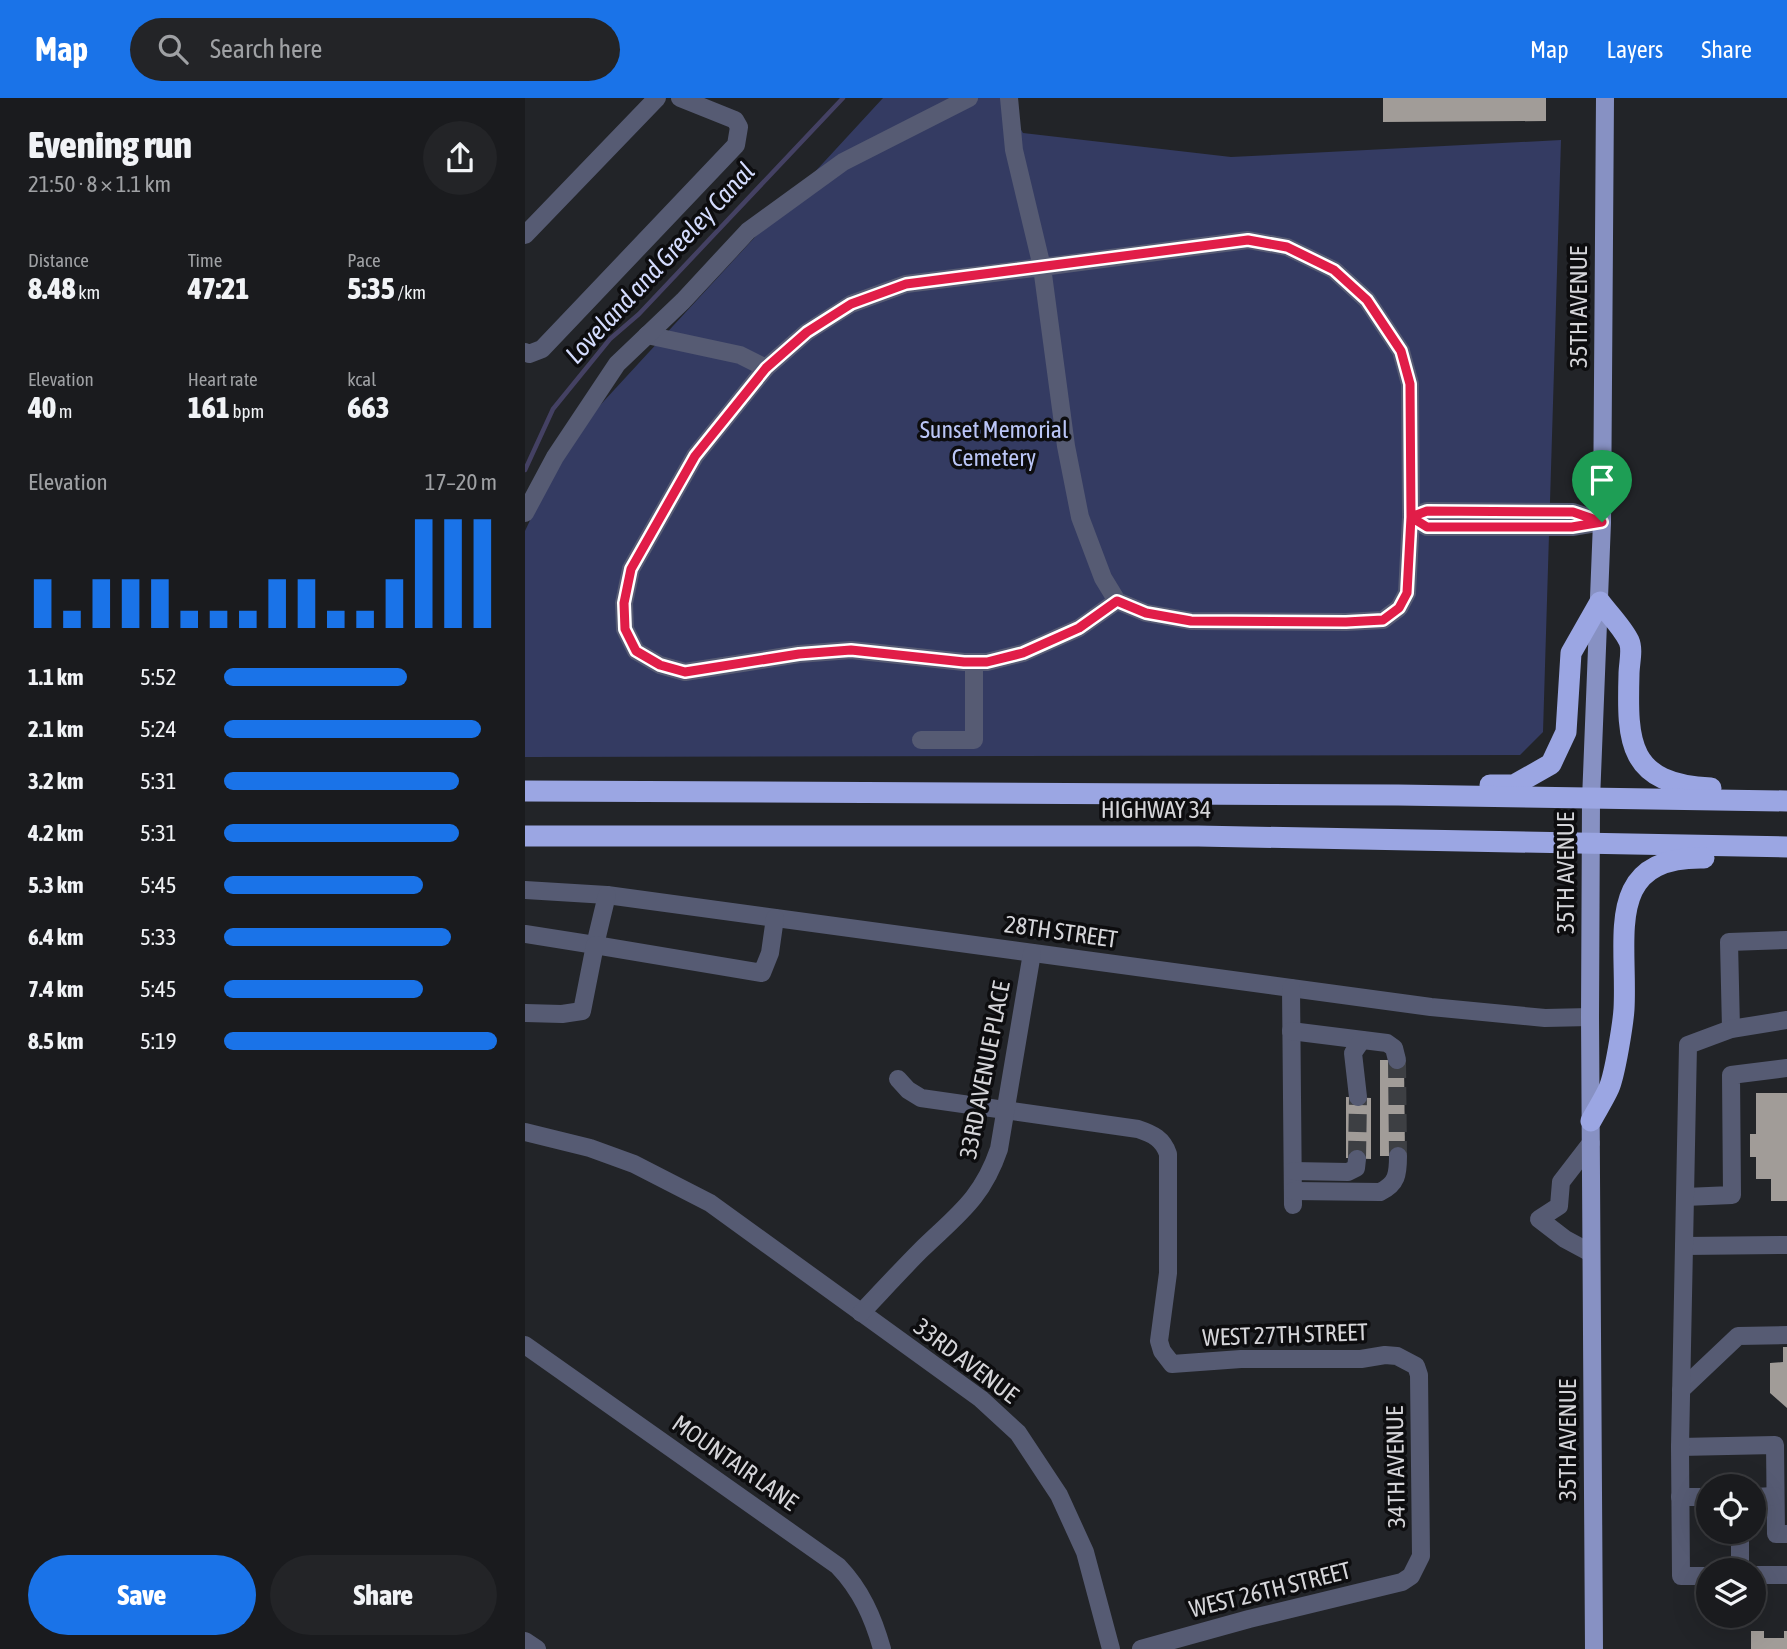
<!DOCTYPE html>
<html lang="en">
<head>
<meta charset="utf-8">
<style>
	body { margin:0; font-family:"Asap Condensed",sans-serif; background:#232427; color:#f1f3f6; height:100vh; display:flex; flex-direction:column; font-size:26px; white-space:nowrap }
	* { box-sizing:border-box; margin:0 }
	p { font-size:23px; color:#9fa1a4 }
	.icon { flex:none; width:38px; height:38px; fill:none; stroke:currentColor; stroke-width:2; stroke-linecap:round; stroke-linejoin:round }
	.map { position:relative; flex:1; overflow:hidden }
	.details { display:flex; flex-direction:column; background:#1a1b1e; width:525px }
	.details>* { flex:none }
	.buttons { position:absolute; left:1171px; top:1376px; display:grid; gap:14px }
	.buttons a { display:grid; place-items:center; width:70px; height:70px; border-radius:50%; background:#1a1b1e; box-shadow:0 7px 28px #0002,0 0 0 2px #38393c; font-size:35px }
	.pin { position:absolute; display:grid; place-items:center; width:60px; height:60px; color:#fff; margin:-72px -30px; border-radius:50% 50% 50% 0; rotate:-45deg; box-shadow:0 0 7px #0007 }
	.pin .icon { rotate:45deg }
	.round { display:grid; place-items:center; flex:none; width:74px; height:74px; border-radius:37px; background:#232427 }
	.headline { display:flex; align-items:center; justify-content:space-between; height:119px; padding:0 28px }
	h1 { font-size:38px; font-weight:800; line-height:52px }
	.stats { display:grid; grid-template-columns:repeat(3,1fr); gap:10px; height:119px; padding:7px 28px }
	.stats div { display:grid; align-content:center }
	.stats b { font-size:30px; font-weight:800 }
	.stats small { font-size:19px; font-weight:400 }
	.stats p { font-size:19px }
	.chart { height:196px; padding:14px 28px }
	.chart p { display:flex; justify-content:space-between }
	.chart svg { width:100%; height:126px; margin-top:7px; stroke:#1a73e8; stroke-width:6 }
	.cta { display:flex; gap:14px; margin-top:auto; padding:14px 28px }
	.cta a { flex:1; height:80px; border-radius:42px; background:#1a73e8; color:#fff; font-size:28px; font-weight:800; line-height:80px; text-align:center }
	.cta a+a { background:#232427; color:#f1f3f6 }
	ul { padding:0 28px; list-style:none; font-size:23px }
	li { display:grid; grid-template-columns:112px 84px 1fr; align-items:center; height:52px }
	li i { height:18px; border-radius:9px; background:#1a73e8 }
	header { display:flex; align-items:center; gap:42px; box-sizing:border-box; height:98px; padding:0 35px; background:#1a73e8; color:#fff }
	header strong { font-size:33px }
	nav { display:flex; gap:38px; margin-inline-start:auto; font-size:24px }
	.search { width:490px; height:63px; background:#232427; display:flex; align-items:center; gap:18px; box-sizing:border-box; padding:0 24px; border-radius:38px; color:#9fa1a4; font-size:26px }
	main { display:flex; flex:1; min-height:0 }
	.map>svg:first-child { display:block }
	.green { fill:#343b62 }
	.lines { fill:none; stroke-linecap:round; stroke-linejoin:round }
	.stream { stroke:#444163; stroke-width:4.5 }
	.building { fill:#a19c98 }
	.minor-tunnel { stroke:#3d3f43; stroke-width:18; stroke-dasharray:18 9; stroke-linecap:butt }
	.minor { stroke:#565b73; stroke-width:18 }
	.major { stroke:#8791c3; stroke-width:18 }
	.highway { stroke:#9ba6e3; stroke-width:21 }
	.route-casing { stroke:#fff; stroke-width:14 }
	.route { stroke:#e11d48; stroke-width:9 }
	.labels { text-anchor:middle; stroke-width:7; stroke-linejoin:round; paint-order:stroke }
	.street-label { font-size:24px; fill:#d5d5d9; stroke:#0d0d0f }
	.park-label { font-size:24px; fill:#bbc6f7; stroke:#0d0d0f }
	.water-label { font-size:26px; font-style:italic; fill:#d4dcfe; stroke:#0d0d0f }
</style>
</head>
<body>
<header>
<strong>Map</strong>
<div class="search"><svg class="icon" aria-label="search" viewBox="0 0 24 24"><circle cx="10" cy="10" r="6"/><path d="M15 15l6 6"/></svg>Search here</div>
<nav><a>Map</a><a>Layers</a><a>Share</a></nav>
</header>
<main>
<section class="details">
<div class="headline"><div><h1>Evening run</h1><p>21:50 · 8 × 1.1 km</p></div><a class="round"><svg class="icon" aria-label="share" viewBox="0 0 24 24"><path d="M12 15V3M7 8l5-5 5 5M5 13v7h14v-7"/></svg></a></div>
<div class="stats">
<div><p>Distance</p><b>8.48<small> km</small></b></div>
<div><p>Time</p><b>47:21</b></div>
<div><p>Pace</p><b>5:35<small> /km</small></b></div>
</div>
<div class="stats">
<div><p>Elevation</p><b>40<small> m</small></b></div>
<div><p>Heart rate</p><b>161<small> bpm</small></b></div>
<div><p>kcal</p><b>663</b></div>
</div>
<div class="chart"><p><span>Elevation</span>17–20 m</p>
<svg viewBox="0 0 160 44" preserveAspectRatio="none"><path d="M5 44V27M15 44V38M25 44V27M35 44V27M45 44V27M55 44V38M65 44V38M75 44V38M85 44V27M95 44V27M105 44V38M115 44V38M125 44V27M135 44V6M145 44V6M155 44V6"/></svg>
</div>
<ul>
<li><b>1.1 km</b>5:52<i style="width:67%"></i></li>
<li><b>2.1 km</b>5:24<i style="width:94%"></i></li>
<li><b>3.2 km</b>5:31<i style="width:86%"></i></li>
<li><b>4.2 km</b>5:31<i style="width:86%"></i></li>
<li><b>5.3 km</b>5:45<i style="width:73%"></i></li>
<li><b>6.4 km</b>5:33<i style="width:83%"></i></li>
<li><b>7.4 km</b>5:45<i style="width:73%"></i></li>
<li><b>8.5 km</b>5:19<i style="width:100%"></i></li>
</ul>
<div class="cta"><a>Save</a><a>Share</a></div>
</section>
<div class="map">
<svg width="1262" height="1551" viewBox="0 0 1262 1551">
	<rect width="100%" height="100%" fill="#222428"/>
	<!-- green -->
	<polygon class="green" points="358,0 476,0 498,35 706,59 1036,42 1018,634 995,657 0,659 0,433 43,342"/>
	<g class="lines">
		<!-- stream -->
		<polyline class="stream" points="0,372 28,311 85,241 114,216 318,0"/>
	</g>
	<!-- building -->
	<g class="building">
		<polygon points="858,0 1021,0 1021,23 858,24"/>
		<polygon points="855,962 879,962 880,1058 855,1058"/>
		<polygon points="1231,995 1262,995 1262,1103 1246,1103 1246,1081 1231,1081 1231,1059 1225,1059 1225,1036 1231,1036"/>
		<polygon points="821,999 846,1000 846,1061 821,1060"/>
		<polygon points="1258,1249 1262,1249 1262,1310 1245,1295 1245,1265 1258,1264"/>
		<polygon points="1226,1533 1239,1533 1239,1540 1259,1540 1259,1533 1262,1533 1262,1551 1226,1551"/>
	</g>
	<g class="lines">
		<!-- minor-tunnel -->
		<g class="minor-tunnel">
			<polyline points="872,962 873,1058"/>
			<polyline points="832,1061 833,999"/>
		</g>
		<!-- minor -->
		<g class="minor">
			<polyline points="484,0 489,52 517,169 541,348 555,419 578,480 592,503 621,515 666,523 821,524 858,522 874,510 882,495 886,419 885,286 876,253 842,202 809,172 762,149 723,142 517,169 381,186 326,206 282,234 241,270 170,358 106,471 99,505 100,531 111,553 135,567 160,574 274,556 326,552 439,564 462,564 498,555 554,530 592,503"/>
			<polyline points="0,137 132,0"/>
			<polyline points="122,237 215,257 241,270"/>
			<polyline points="0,254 4,256 17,251 211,47 214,29 210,22 155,0"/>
			<polyline points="0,415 30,359 92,266 158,203 223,133 318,64 444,0"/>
			<polyline points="886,419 902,429 1047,429 1077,424"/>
			<polyline points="886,419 902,413 1048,414 1075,423"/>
			<polyline points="396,642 449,642 449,564"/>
			<polyline points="0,792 82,797 906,909 1020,920 1065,919"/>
			<polyline points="0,836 70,847 82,797"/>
			<polyline points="766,890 768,1107"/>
			<polyline points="0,915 37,916 57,913 70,847 237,875 245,855 250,820"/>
			<polyline points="1206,931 1204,844 1262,842"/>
			<polyline points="766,933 862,945 869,950 872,962"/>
			<path d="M373,981L383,992L396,1000L613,1031C628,1036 638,1041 643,1056V1175L634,1243L637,1253L647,1266L716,1261H836L860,1257L872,1258L891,1268L894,1277L896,1458L886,1478L877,1484L724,1521L616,1551"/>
			<polyline points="833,999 828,955 837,942"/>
			<polyline points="0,1034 65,1050 109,1066 185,1105 456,1301 493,1335 534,1397 560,1454 586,1551"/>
			<polyline points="1066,1045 1036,1084 1034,1108 1014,1121 1040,1141 1066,1155"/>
			<polyline points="768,1073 823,1074 831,1070 832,1061"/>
			<path d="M768,1093L855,1094C872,1086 873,1076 873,1058"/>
			<polyline points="1160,1099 1207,1097 1206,977 1262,970"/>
			<polyline points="1159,1148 1262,1147"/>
			<path d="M336,1215C356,1194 375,1173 396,1152C432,1117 457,1101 474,1051L507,855"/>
			<path d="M0,1247L313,1468C336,1492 348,1519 357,1551"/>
			<polyline points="1156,1292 1213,1238 1262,1237"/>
			<polyline points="1155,1349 1250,1347 1251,1436 1262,1436"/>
			<polyline points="1155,1399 1183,1399"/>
			<polyline points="1228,1399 1250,1398"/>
			<polyline points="1215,1433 1215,1472"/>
			<polyline points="1228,1477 1262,1477"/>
			<polyline points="1183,1478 1156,1478 1155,1349 1163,947 1206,931 1262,922"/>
			<polyline points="0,1543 12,1551"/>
		</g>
		<!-- major -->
		<polyline class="major" points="1069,1551 1065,919 1066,702 1077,424 1080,0"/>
		<!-- highway -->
		<g class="highway">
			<path d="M965,687H989L1026,666L1041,634L1046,555L1075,504C1084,516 1098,530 1104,543C1108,552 1104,566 1104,576C1102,645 1103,686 1186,690"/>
			<polyline points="0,693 873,697 1262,703"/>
			<polyline points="0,738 673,738 1262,749"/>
			<path d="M1066,1023C1072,1012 1079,1001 1084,990C1090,976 1098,926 1099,911C1103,840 1077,758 1179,760"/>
		</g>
	</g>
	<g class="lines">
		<defs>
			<polyline id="route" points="1077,424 1048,414 902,413 886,419 885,286 876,253 842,202 809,172 762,149 723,142 381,186 326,206 282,234 241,270 170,358 106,471 99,505 100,531 111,553 135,567 160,574 274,556 326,552 439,564 462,564 498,555 554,530 592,503 621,515 666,523 821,524 858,522 874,510 882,495 886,419 902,429 1047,429 1077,424"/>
		</defs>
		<!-- route casing -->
		<use href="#route" class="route-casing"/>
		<!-- route -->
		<use href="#route" class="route"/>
	</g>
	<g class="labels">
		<!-- street labels -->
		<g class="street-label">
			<text transform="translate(1054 209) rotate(-90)" y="8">35TH AVENUE</text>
			<text x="631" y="720">HIGHWAY 34</text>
			<text transform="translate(1041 775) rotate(-90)" y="8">35TH AVENUE</text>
			<text transform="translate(536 834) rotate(8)" y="8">28TH STREET</text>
			<text transform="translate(460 972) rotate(-79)" y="8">33RD AVENUE PLACE</text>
			<text transform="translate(760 1237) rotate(-2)" y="8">WEST 27TH STREET</text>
			<text transform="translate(441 1263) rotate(37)" y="8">33RD AVENUE</text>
			<text transform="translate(1043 1342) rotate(-90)" y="8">35TH AVENUE</text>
			<text transform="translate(210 1365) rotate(35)" y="8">MOUNTAIR LANE</text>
			<text transform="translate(871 1369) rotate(-91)" y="8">34TH AVENUE</text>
			<text transform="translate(745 1492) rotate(-14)" y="8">WEST 26TH STREET</text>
		</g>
		<!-- park labels -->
		<g class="park-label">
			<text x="469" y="340">Sunset Memorial<tspan x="469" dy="28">Cemetery</tspan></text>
		</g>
		<!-- water labels -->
		<g class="water-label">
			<text transform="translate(135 165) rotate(-47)" y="9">Loveland and Greeley Canal</text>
		</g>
	</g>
</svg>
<div class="buttons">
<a><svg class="icon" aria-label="locate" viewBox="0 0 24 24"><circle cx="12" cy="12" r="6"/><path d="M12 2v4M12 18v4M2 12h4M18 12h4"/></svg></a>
<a><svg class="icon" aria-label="layers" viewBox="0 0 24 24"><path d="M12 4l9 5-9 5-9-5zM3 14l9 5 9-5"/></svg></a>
</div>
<div class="pin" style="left:1077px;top:424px;background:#1e9e55"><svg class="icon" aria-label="arrive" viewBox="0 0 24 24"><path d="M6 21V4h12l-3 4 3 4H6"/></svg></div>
</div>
</main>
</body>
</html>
